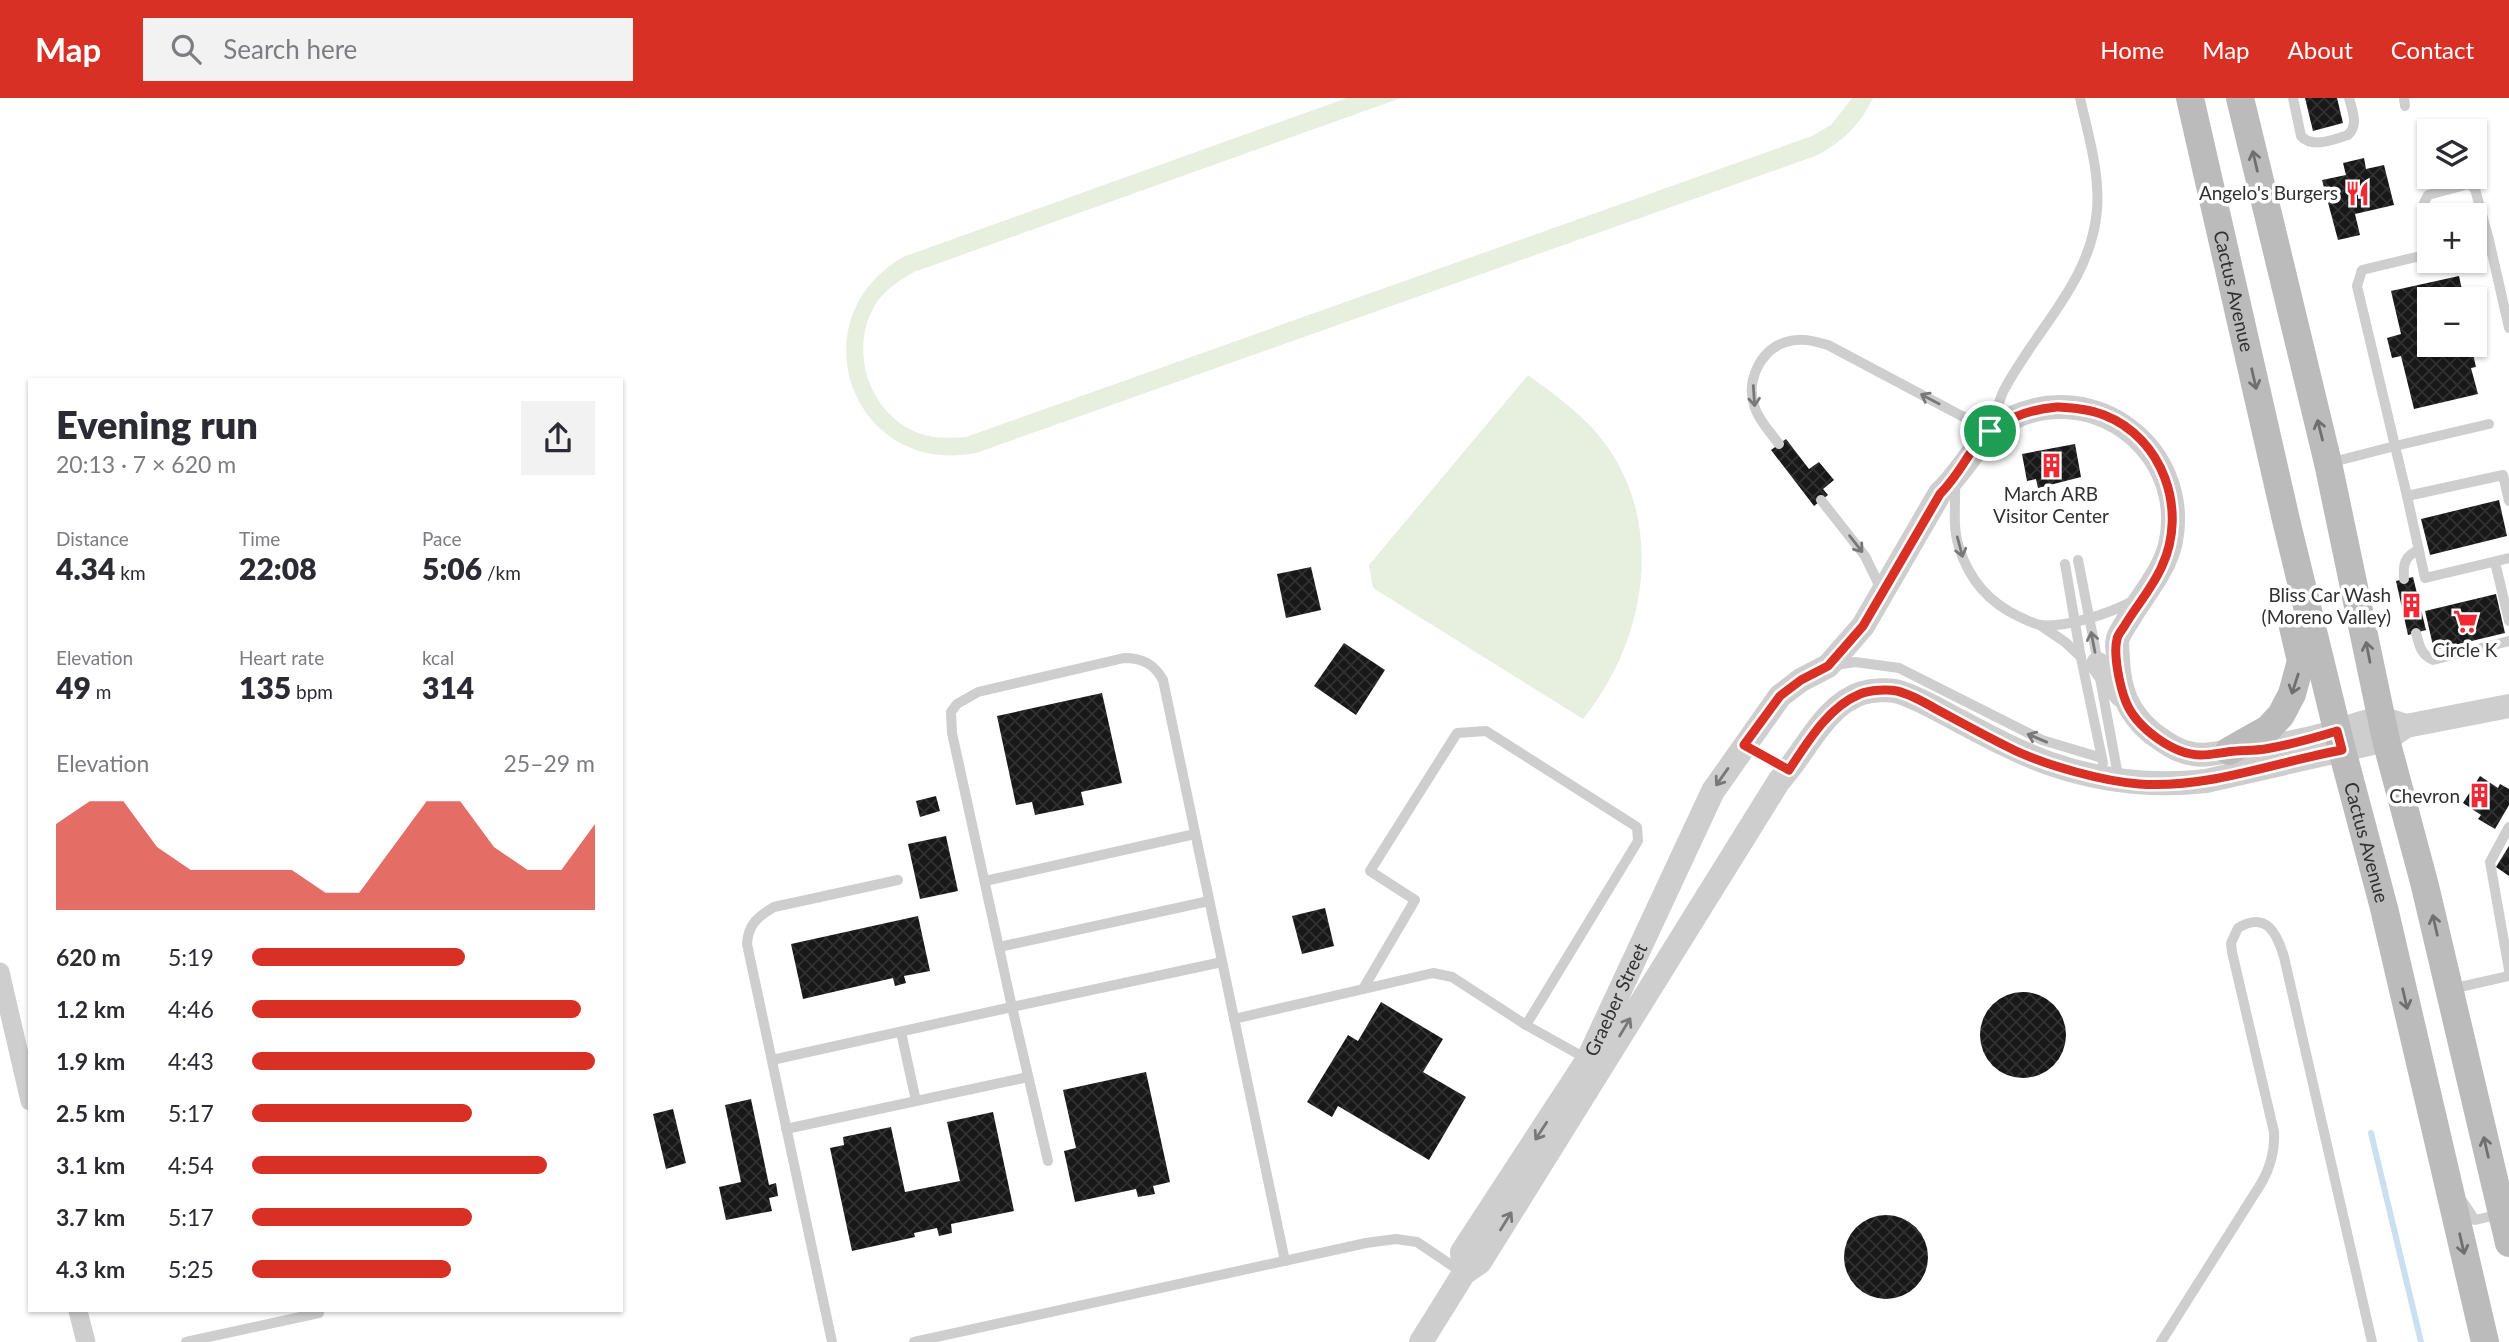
<!DOCTYPE html>
<html lang="en">
<head>
<meta charset="utf-8">
<style>
	body { margin:0; font-family:Lato,sans-serif; background:#f2f2f3; color:#2b2b33; height:100vh; display:flex; flex-direction:column; font-size:26px; white-space:nowrap }
	* { box-sizing:border-box; margin:0 }
	p { font-size:23px; color:#7c7c81 }
	.icon { flex:none; width:38px; height:38px; fill:none; stroke:currentColor; stroke-width:2; stroke-linecap:round; stroke-linejoin:round }
	.map { position:relative; flex:1; overflow:hidden }
	.drawer { position:absolute; left:28px; top:280px; width:595px; height:934px; display:flex; flex-direction:column; background:#fff; border-radius:0px; box-shadow:0 2px 5px #0004 }
	.drawer>* { flex:none }
	.tools { position:absolute; left:2417px; top:21px; display:grid; gap:14px }
	.tools a { display:grid; place-items:center; width:70px; height:70px; border-radius:0px; background:#fff; box-shadow:0 2px 5px #0004; font-size:35px }
	.pin { position:absolute; display:grid; place-items:center; width:60px; height:60px; color:#fff; margin:-30px; border:4px solid #fff; border-radius:50%; box-shadow:0 2px 7px #0007 }
	.round { display:grid; place-items:center; flex:none; width:74px; height:74px; border-radius:0px; background:#f2f2f3 }
	.headline { display:flex; align-items:center; justify-content:space-between; height:119px; padding:0 28px }
	h1 { font-size:38px; font-weight:800; line-height:52px }
	.metrics { display:grid; grid-template-columns:repeat(3,1fr); gap:10px; height:119px; padding:7px 28px }
	.metrics div { display:grid; align-content:center }
	.metrics b { font-size:30px; font-weight:800 }
	.metrics small { font-size:19px; font-weight:400 }
	.metrics p { font-size:19px }
	.chart { height:196px; padding:14px 28px }
	.chart p { display:flex; justify-content:space-between }
	.chart svg { width:100%; height:126px; margin-top:7px; fill:#d93025; opacity:.7 }
	ul { padding:0 28px; list-style:none; font-size:23px }
	li { display:grid; grid-template-columns:112px 84px 1fr; align-items:center; height:52px }
	li i { height:18px; border-radius:9px; background:#d93025 }
	header { display:flex; align-items:center; gap:42px; box-sizing:border-box; height:98px; padding:0 35px; background:#d93025; color:#fff }
	header strong { font-size:33px }
	nav { display:flex; gap:38px; margin-inline-start:auto; font-size:24px }
	.search { width:490px; height:63px; background:#f2f2f3; display:flex; align-items:center; gap:18px; box-sizing:border-box; padding:0 24px; border-radius:0px; color:#7c7c81; font-size:26px }
	.map>svg:first-child { display:block }
	.park { fill:#e7efdf }
	.lines { fill:none; stroke-linecap:round; stroke-linejoin:round }
	.stream { stroke:#cae0f0; stroke-width:6 }
	.building { fill:url(#building-cross-hatch) }
	.service { stroke:#cecece; stroke-width:10 }
	.minor { stroke:#cecece; stroke-width:19 }
	.tertiary { stroke:#cecece; stroke-width:24 }
	.secondary { stroke:#bbb; stroke-width:28 }
	.oneway { stroke:#6f6f6f }
	.oneway2 { stroke:#787878 }
	.route-casing { stroke:#fff; stroke-width:14 }
	.route { stroke:#d93025; stroke-width:9 }
	.labels { text-anchor:middle; stroke-width:7; stroke-linejoin:round; paint-order:stroke }
	.poi-label { font-size:19px; fill:#313131; stroke:#fff; text-anchor:end }
	.street-label { font-size:19px; fill:#313131; stroke:#fff }
</style>
</head>
<body>
<header>
<strong>Map</strong>
<div class="search"><svg class="icon" aria-label="search" viewBox="0 0 24 24"><circle cx="10" cy="10" r="6"/><path d="M15 15l6 6"/></svg>Search here</div>
<nav><a>Home</a><a>Map</a><a>About</a><a>Contact</a></nav>
</header>
<div class="map">
<svg width="2509" height="1244" viewBox="0 0 2509 1244">
	<defs>
		<pattern id="building-cross-hatch" width="8" height="8" patternUnits="userSpaceOnUse" patternTransform="scale(1.75)"><rect width="8" height="8" fill="#181818"/><path d="M0 0l8 8M0 8l8-8" fill="none" stroke="#313131"/></pattern>
	</defs>
	<rect width="100%" height="100%" fill="#fff"/>
	<!-- park -->
	<g class="park">
		<path d="M1347,0H1401L914,174C903,180 889,189 880,200C846,244 866,315 918,335C934,341 949,340 966,339L1812,38L1831,27L1852,0H1873C1861,26 1843,43 1818,57L976,355C853,379 795,222 903,159Z"/>
		<path d="M1528,277C1555,297 1584,317 1604,344C1667,428 1645,545 1583,621L1373,490L1369,467Z"/>
	</g>
	<g class="lines">
		<!-- stream -->
		<polyline class="stream" points="2371,1035 2421,1244"/>
	</g>
	<!-- building -->
	<g class="building">
		<polygon points="2305,0 2337,0 2343,25 2313,33"/>
		<polygon points="2364,60 2366,71 2384,67 2394,107 2355,116 2360,137 2338,142 2322,82 2346,77 2343,65"/>
		<polygon points="2459,178 2464,201 2429,201 2429,247 2471,247 2476,269 2471,270 2478,296 2414,311 2401,258 2392,260 2387,240 2401,236 2391,193"/>
		<polygon points="1786,341 1809,371 1819,364 1834,382 1823,391 1828,397 1814,408 1771,352"/>
		<polygon points="2075,346 2081,379 2038,390 2036,381 2027,383 2022,356"/>
		<polygon points="2499,402 2507,438 2430,457 2421,421"/>
		<polygon points="1311,469 1321,512 1286,520 1277,476"/>
		<polygon points="2413,479 2426,532 2408,537 2396,483"/>
		<polygon points="2496,496 2505,535 2434,552 2425,513"/>
		<polygon points="1344,545 1385,572 1356,617 1314,588"/>
		<polygon points="1102,595 1122,685 1081,694 1084,707 1035,717 1032,704 1016,707 997,618"/>
		<polygon points="2480,678 2498,690 2500,686 2509,691 2509,707 2495,731 2478,721 2481,717 2463,705"/>
		<polygon points="936,698 940,713 920,719 916,703"/>
		<polygon points="946,738 958,793 920,801 908,746"/>
		<polygon points="2509,748 2509,778 2496,769"/>
		<polygon points="1325,810 1334,848 1302,856 1292,818"/>
		<polygon points="918,818 930,873 904,878 906,885 895,888 893,880 803,901 791,846"/>
		<circle cx="2023" cy="937" r="43"/>
		<polygon points="1381,904 1443,941 1423,974 1466,999 1429,1062 1338,1008 1332,1019 1307,1004 1348,937 1358,943"/>
		<polygon points="1146,974 1170,1084 1153,1088 1155,1096 1138,1099 1136,1091 1075,1104 1064,1053 1076,1050 1063,992"/>
		<polygon points="751,1001 769,1087 776,1085 778,1098 769,1100 772,1113 726,1122 719,1089 741,1084 725,1007"/>
		<polygon points="673,1011 686,1065 666,1071 653,1016"/>
		<polygon points="993,1014 1014,1113 951,1126 952,1135 939,1138 937,1130 914,1135 915,1139 852,1153 830,1050 844,1047 843,1039 891,1029 905,1094 960,1083 947,1024"/>
		<circle cx="1886" cy="1159" r="42"/>
	</g>
	<g class="lines">
		<!-- service -->
		<g class="service">
			<path d="M2293,0L2301,38C2313,51 2334,41 2348,37C2359,27 2352,12 2349,0"/>
			<polyline points="2404,0 2405,8"/>
			<polyline points="2429,126 2424,105 2428,97 2469,86 2475,91 2489,142"/>
			<polyline points="2474,145 2489,142 2509,230"/>
			<path d="M1779,346C1771,335 1759,323 1755,310C1745,284 1760,252 1786,244C1800,239 1814,243 1828,247L1990,333C1995,320 1998,304 2004,292C2036,231 2091,184 2097,112C2100,75 2088,36 2080,0"/>
			<polyline points="2329,365 2395,348 2357,188 2362,172 2429,156"/>
			<path d="M1955,385C1956,406 1952,429 1959,449C1969,482 1989,505 2020,519C2026,522 2034,526 2040,527C2066,530 2111,515 2133,503"/>
			<polyline points="2407,398 2395,348 2489,326"/>
			<polyline points="1821,402 1865,458 1881,491"/>
			<polyline points="2509,403 2503,377 2407,398 2425,480 2509,460"/>
			<polyline points="2078,462 2098,565"/>
			<polyline points="2495,464 2509,523"/>
			<polyline points="2065,466 2081,560 2103,665"/>
			<path d="M2404,481C2403,467 2404,458 2419,452"/>
			<polyline points="2040,527 2065,544 2081,559"/>
			<path d="M2416,535C2419,547 2421,557 2433,562L2509,543"/>
			<polyline points="1836,567 1855,564 1899,570 2042,642 2102,660"/>
			<polyline points="2100,580 2119,683"/>
			<polyline points="1747,649 1788,672"/>
			<polyline points="2509,729 2490,764 2509,872"/>
			<polyline points="985,783 1195,736"/>
			<polyline points="999,849 1209,803"/>
			<polyline points="1363,891 1415,802 1370,773 1457,635 1486,633 1637,729 1638,743 1526,927"/>
			<polyline points="2451,891 2509,878"/>
			<polyline points="1234,921 1433,875 1452,879 1526,927 1587,961"/>
			<polyline points="901,934 916,1003"/>
			<path d="M772,962L1012,909L952,635L951,614L957,606L978,594L1124,560C1143,560 1154,566 1163,582L1285,1163"/>
			<polyline points="786,1031 1028,979"/>
			<polyline points="1048,1063 1012,909 1222,864"/>
			<polyline points="2463,1104 2475,1122 2501,1116"/>
			<polyline points="186,1244 319,1215"/>
			<path d="M832,1244L747,846C748,827 757,819 774,809L898,782"/>
			<polyline points="914,1244 1366,1145 1396,1141 1417,1144 1460,1173"/>
			<path d="M2161,1244L2262,1084C2271,1068 2275,1052 2274,1034L2232,854L2231,845L2238,830C2266,813 2277,835 2284,859L2372,1244"/>
		</g>
		<!-- minor -->
		<g class="minor">
			<polyline points="0,874 30,1003"/>
			<polyline points="78,1213 86,1244"/>
		</g>
		<!-- tertiary -->
		<g class="tertiary">
			<polyline points="2098,566 2121,597"/>
			<path id="s1" d="M1464,1175L1462,1154L1588,961L1713,693L1780,598L1801,582L1828,568L1863,528L1940,395C1966,371 1978,337 2012,320C2096,281 2188,352 2171,443C2165,473 2143,496 2128,522C2125,527 2120,534 2118,540C2116,546 2118,555 2118,561C2119,592 2128,615 2152,635C2163,643 2175,652 2189,655C2203,659 2216,655 2231,653C2267,650 2299,644 2334,634C2348,630 2366,622 2380,621C2388,621 2398,626 2406,628"/>
			<path d="M1421,1244L1464,1175L1480,1164L1779,683C1805,655 1824,607 1862,595C1873,592 1889,591 1899,594C1918,600 1935,610 1952,619C1984,636 2015,653 2048,665C2099,683 2152,689 2206,683L2386,642L2406,628L2509,608"/>
		</g>
		<!-- secondary -->
		<g class="secondary">
			<path id="s2" d="M2190,0L2286,422L2342,652L2384,810L2485,1244"/>
			<polyline points="2240,0 2328,365 2386,642 2425,788 2509,1145"/>
			<polyline points="2229,653 2268,631 2281,617 2292,596 2301,563 2293,529"/>
		</g>
	</g>
	<!-- one-way arrows -->
	<defs><path id="oneway-shaft" d="M-6 0H5M1.5-3L5.5 0L1.5 3" fill="none" stroke-width="1.6" stroke-linecap="round" stroke-linejoin="round" transform="scale(1.75)"/></defs>
	<g class="oneway">
		<use href="#oneway-shaft" transform="translate(2255 63) rotate(-103)"/>
		<use href="#oneway-shaft" transform="translate(2254 281) rotate(77)"/>
		<use href="#oneway-shaft" transform="translate(2320 332) rotate(-104)"/>
		<use href="#oneway-shaft" transform="translate(2368 554) rotate(-101)"/>
		<use href="#oneway-shaft" transform="translate(2295 586) rotate(108)"/>
		<use href="#oneway-shaft" transform="translate(2435 827) rotate(-103)"/>
		<use href="#oneway-shaft" transform="translate(2405 901) rotate(77)"/>
		<use href="#oneway-shaft" transform="translate(2486 1049) rotate(-103)"/>
		<use href="#oneway-shaft" transform="translate(2462 1146) rotate(77)"/>
	</g>
	<g class="oneway2">
		<use href="#oneway-shaft" transform="translate(1754 298) rotate(86)"/>
		<use href="#oneway-shaft" transform="translate(1930 301) rotate(-152)"/>
		<use href="#oneway-shaft" transform="translate(1856 446) rotate(52)"/>
		<use href="#oneway-shaft" transform="translate(1960 449) rotate(75)"/>
		<use href="#oneway-shaft" transform="translate(2093 544) rotate(-101)"/>
		<use href="#oneway-shaft" transform="translate(2037 640) rotate(-157)"/>
		<use href="#oneway-shaft" transform="translate(1722 679) rotate(125)"/>
		<use href="#oneway-shaft" transform="translate(1625 929) rotate(-59)"/>
		<use href="#oneway-shaft" transform="translate(1541 1033) rotate(123)"/>
		<use href="#oneway-shaft" transform="translate(1506 1123) rotate(-58)"/>
	</g>
	<g class="lines">
		<defs>
			<path id="route" d="M2057,309C2072,310 2089,311 2104,317C2163,340 2188,412 2162,468C2153,489 2137,507 2125,527C2123,531 2118,536 2117,541C2113,557 2120,589 2126,604C2136,629 2173,657 2201,657C2210,657 2219,655 2227,654C2240,652 2253,653 2265,651C2289,647 2314,640 2337,633L2342,652C2275,664 2208,691 2139,686C2102,683 2049,668 2016,653C1989,640 1962,625 1936,611C1924,604 1910,596 1897,593C1887,591 1870,592 1860,596C1828,609 1807,645 1789,672L1744,647L1780,598L1801,582L1828,568L1863,528L1940,396C1953,383 1960,371 1969,357C1990,327 2021,312 2057,309Z"/>
		</defs>
		<!-- route casing -->
		<use href="#route" class="route-casing"/>
		<!-- route -->
		<use href="#route" class="route"/>
	</g>
	<!-- icons -->
	<defs>
		<symbol id="restaurant-bare" viewBox="-9 -9 18 18"><path d="M-5-6h1v4h1v-4h1v4h1v-4h1v5L-1.5 .5V6h-2V.5L-5-1ZM5-6V6H3V1.5H1.5Q1.5-4 5-6Z" fill="#f32835" stroke="#fff" stroke-width="2.5" paint-order="stroke"/></symbol>
		<symbol id="building-bare" viewBox="-9 -9 18 18"><path d="M-4-6H4V6H1V3H-1V6H-4ZM-2.5-4.3h1.7v1.8h-1.7ZM.8-4.3h1.7v1.8H.8ZM-2.5-1h1.7V.8h-1.7ZM.8-1h1.7V.8H.8Z" fill="#f32835" stroke="#fff" stroke-width="2.5" paint-order="stroke"/></symbol>
		<symbol id="supermarket-bare" viewBox="-9 -9 18 18"><path d="M-6-5.5h2.5l.6 2H6L4.5 2H-2.5L-4.4-4H-6ZM-1.5 3.2a1.3 1.3 0 1 0 .1 0ZM3 3.2a1.3 1.3 0 1 0 .1 0Z" fill="#f32835" stroke="#fff" stroke-width="2.5" paint-order="stroke"/></symbol>
	</defs>
	<g fill-rule="evenodd">
		<use href="#restaurant-bare" x="2340" y="78" width="35" height="35"/>
		<use href="#building-bare" x="2034" y="350" width="35" height="35"/>
		<use href="#building-bare" x="2394" y="490" width="35" height="35"/>
		<use href="#supermarket-bare" x="2448" y="506" width="35" height="35"/>
		<use href="#building-bare" x="2462" y="680" width="35" height="35"/>
	</g>
	<g class="labels">
		<!-- poi labels -->
		<g class="poi-label">
			<text x="2338" y="102">Angelo's Burgers</text>
			<text x="2051" y="403" text-anchor="middle">March ARB<tspan x="2051" dy="22">Visitor Center</tspan></text>
			<text x="2391" y="504">Bliss Car Wash<tspan x="2391" dy="22">(Moreno Valley)</tspan></text>
			<text x="2465" y="559" text-anchor="middle">Circle K</text>
			<text x="2460" y="705">Chevron</text>
		</g>
		<!-- street labels -->
		<g class="street-label">
			<text dy="7" stroke="none"><textPath href="#s2" startOffset="198">Cactus Avenue</textPath></text>
			<text dy="7" stroke="none"><textPath href="#s2" startOffset="765">Cactus Avenue</textPath></text>
			<text dy="7" stroke="none"><textPath href="#s1" startOffset="317">Graeber Street</textPath></text>
		</g>
	</g>
</svg>
<div class="tools">
<a><svg class="icon" aria-label="layers" viewBox="0 0 24 24"><path d="M12 4l9 5-9 5-9-5zM3 14l9 5 9-5"/></svg></a>
<a>+</a>
<a>−</a>
</div>
<div class="pin" style="left:1990px;top:333px;background:#1e9e55"><svg class="icon" aria-label="arrive" viewBox="0 0 24 24"><path d="M6 21V4h12l-3 4 3 4H6"/></svg></div>
<section class="drawer">
<div class="headline"><div><h1>Evening run</h1><p>20:13 · 7 × 620 m</p></div><a class="round"><svg class="icon" aria-label="share" viewBox="0 0 24 24"><path d="M12 15V3M7 8l5-5 5 5M5 13v7h14v-7"/></svg></a></div>
<div class="metrics">
<div><p>Distance</p><b>4.34<small> km</small></b></div>
<div><p>Time</p><b>22:08</b></div>
<div><p>Pace</p><b>5:06<small> /km</small></b></div>
</div>
<div class="metrics">
<div><p>Elevation</p><b>49<small> m</small></b></div>
<div><p>Heart rate</p><b>135<small> bpm</small></b></div>
<div><p>kcal</p><b>314</b></div>
</div>
<div class="chart"><p><span>Elevation</span>25–29 m</p>
<svg viewBox="0 0 160 44" preserveAspectRatio="none"><path d="M0 44V14L10 6L20 6L30 22L40 30L50 30L60 30L70 30L80 38L90 38L100 22L110 6L120 6L130 22L140 30L150 30L160 14V44z"/></svg>
</div>
<ul>
<li><b>620 m</b>5:19<i style="width:62%"></i></li>
<li><b>1.2 km</b>4:46<i style="width:96%"></i></li>
<li><b>1.9 km</b>4:43<i style="width:100%"></i></li>
<li><b>2.5 km</b>5:17<i style="width:64%"></i></li>
<li><b>3.1 km</b>4:54<i style="width:86%"></i></li>
<li><b>3.7 km</b>5:17<i style="width:64%"></i></li>
<li><b>4.3 km</b>5:25<i style="width:58%"></i></li>
</ul>
</section>
</div>
</body>
</html>
